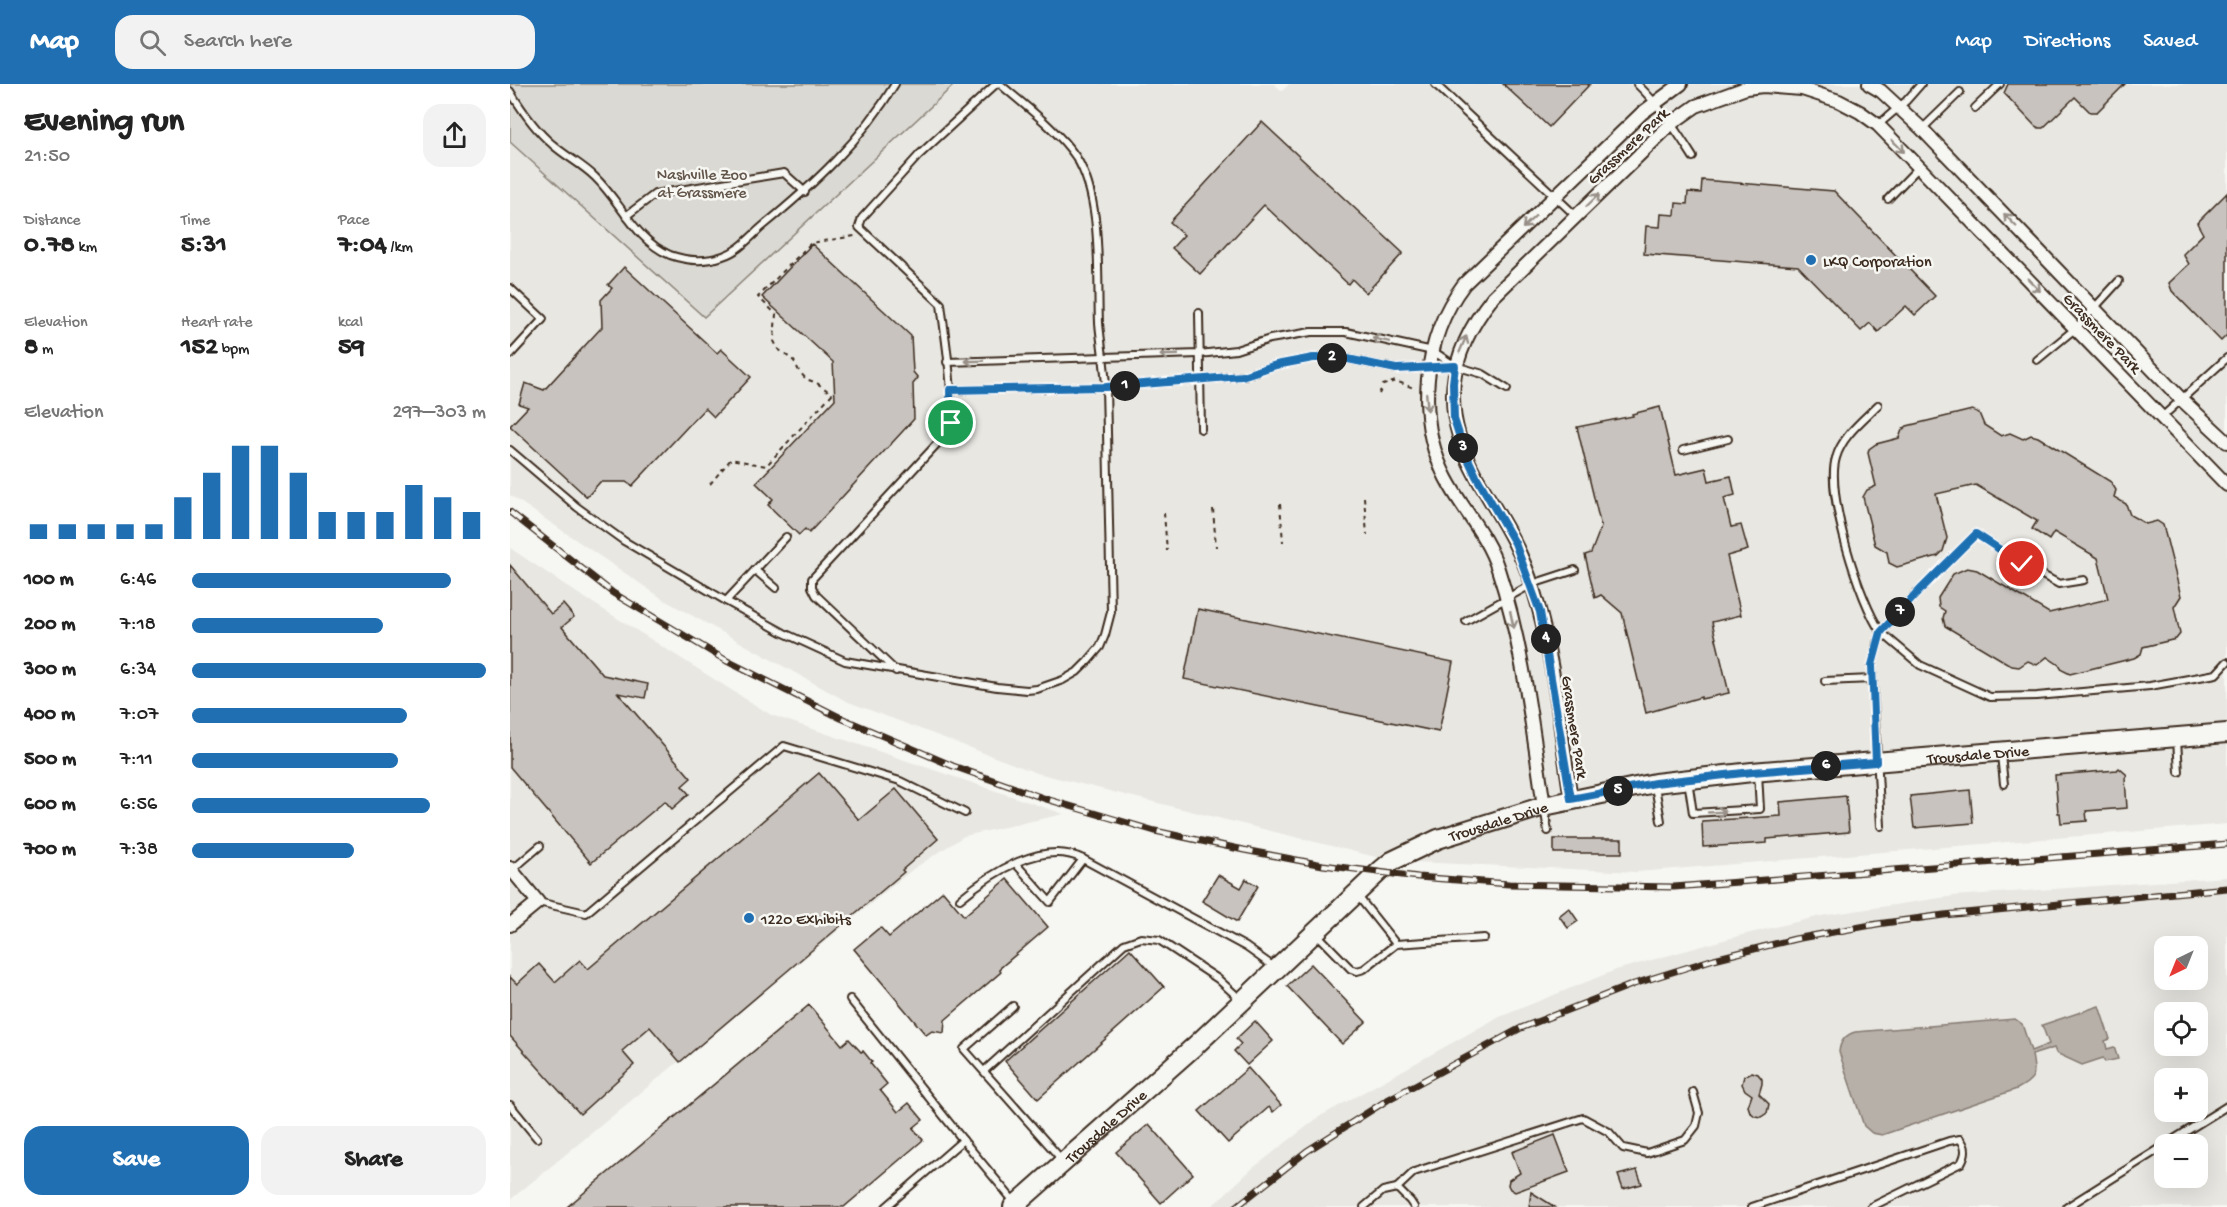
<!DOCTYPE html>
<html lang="en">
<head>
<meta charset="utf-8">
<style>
	body { margin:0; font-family:"Gochi Hand",sans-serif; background:#f2f2f2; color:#222; height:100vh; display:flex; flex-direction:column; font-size:22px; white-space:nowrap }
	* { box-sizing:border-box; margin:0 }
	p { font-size:20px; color:#767676 }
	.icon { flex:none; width:33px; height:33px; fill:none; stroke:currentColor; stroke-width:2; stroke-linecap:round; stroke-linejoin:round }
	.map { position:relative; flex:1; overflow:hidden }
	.drawer { display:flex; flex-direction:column; background:#fff; width:510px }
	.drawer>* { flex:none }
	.needle { width:39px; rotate:223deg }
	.tools { position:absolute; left:1644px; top:852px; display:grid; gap:12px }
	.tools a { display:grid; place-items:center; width:54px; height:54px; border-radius:12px; background:#fff; box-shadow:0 6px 24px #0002; font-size:30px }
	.pin { position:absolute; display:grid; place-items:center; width:51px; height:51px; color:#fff; margin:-26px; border:3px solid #fff; border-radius:50%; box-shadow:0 2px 6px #0007 }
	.km { position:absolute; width:30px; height:30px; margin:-15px; border-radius:50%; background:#222; color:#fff; font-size:16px; line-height:30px; text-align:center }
	.round { display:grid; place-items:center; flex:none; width:63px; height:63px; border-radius:18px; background:#f2f2f2 }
	.headline { display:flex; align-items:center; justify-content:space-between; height:102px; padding:0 24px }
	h1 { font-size:33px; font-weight:700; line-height:45px }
	.metrics { display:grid; grid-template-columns:repeat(3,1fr); gap:9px; height:102px; padding:6px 24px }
	.metrics div { display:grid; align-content:center }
	.metrics b { font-size:26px; font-weight:700 }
	.metrics small { font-size:16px; font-weight:400 }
	.metrics p { font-size:16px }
	.chart { height:168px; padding:12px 24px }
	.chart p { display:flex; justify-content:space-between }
	.chart svg { width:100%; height:108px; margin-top:6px; stroke:#1f6fb2; stroke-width:6 }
	.button { display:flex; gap:12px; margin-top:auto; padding:12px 24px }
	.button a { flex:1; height:69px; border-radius:18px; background:#1f6fb2; color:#fff; font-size:24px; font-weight:700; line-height:69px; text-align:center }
	.button a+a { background:#f2f2f2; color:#222 }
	ul { padding:0 24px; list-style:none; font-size:20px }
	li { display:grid; grid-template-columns:96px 72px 1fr; align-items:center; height:45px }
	li i { height:15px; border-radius:8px; background:#1f6fb2 }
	header { display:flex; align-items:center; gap:36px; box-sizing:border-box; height:84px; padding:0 30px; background:#1f6fb2; color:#fff }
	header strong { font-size:28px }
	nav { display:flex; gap:33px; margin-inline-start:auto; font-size:21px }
	.search { width:420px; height:54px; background:#f2f2f2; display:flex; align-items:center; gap:15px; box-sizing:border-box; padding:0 21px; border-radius:18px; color:#767676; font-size:22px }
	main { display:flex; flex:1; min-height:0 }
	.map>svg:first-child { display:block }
	.built { fill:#e8e7e2; fill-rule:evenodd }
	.green { fill:#dad9d3; stroke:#8a8278; stroke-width:1.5 }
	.water { fill:#b6b0a9; stroke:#857a71; stroke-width:1.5 }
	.building { fill:#c8c3be; stroke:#3b2a1e; stroke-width:1.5 }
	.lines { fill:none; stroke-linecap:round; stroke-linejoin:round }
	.lane-casing { stroke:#3b2a1e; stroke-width:10 }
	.street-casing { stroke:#3b2a1e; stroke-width:16 }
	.secondary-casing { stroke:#3b2a1e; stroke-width:22 }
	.path { stroke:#3b2a1e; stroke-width:2; stroke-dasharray:4.5 4.5; stroke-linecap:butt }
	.lane { stroke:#f6f6f2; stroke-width:6 }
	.street { stroke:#f6f6f2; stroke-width:12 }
	.secondary { stroke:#f6f6f2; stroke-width:18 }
	.rail-casing { stroke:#3b2a1e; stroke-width:7 }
	.rail { stroke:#f6f6f2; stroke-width:4.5; stroke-dasharray:14; stroke-linecap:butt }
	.oneway { stroke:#989088 }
	.route-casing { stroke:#fff; stroke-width:12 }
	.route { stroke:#1f6fb2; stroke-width:8 }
	.poi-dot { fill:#1f6fb2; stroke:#f6f6f2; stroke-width:2 }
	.labels { text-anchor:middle; stroke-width:5; stroke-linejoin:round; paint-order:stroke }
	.street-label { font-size:16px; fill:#3b2a1e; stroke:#f6f6f2 }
	.park-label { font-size:16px; fill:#63564b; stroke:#f6f6f2 }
	.poi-label { font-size:16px; fill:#3b2a1e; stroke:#f6f6f2; text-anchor:start }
</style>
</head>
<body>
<header>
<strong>Map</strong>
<div class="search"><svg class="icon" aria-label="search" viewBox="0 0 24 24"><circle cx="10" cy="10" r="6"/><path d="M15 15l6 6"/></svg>Search here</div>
<nav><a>Map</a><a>Directions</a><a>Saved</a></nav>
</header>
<main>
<section class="drawer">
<div class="headline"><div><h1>Evening run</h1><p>21:50</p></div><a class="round"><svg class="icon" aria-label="share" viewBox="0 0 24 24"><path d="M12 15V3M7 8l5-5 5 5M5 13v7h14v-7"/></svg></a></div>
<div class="metrics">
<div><p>Distance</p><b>0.78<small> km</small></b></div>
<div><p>Time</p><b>5:31</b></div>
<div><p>Pace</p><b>7:04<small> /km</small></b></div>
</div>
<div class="metrics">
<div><p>Elevation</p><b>8<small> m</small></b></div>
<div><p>Heart rate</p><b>152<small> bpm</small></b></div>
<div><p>kcal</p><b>59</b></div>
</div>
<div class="chart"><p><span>Elevation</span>297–303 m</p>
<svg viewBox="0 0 160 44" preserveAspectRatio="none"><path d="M5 44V38M15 44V38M25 44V38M35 44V38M45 44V38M55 44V27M65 44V17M75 44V6M85 44V6M95 44V17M105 44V33M115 44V33M125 44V33M135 44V22M145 44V27M155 44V33"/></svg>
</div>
<ul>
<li><b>100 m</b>6:46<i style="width:88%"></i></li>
<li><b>200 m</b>7:18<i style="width:65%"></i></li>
<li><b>300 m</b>6:34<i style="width:100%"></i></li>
<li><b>400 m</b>7:07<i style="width:73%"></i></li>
<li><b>500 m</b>7:11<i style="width:70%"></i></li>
<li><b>600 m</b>6:56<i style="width:81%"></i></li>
<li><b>700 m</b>7:38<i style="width:55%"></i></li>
</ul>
<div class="button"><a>Save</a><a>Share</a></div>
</section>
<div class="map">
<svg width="1717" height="1123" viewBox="0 0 1717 1123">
	<rect width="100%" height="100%" fill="#f6f6f2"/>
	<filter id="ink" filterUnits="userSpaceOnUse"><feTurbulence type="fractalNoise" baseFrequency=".0167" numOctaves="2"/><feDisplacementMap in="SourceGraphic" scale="12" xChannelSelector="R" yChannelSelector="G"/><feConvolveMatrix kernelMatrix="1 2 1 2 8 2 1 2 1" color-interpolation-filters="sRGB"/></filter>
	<g filter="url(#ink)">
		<!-- built -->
		<g class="built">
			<polygon points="445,0 764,0 772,7 779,0 1717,0 1717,740 1127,788 882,777 527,689 336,617 156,517 0,411 0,58 194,233"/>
			<polygon points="0,464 67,509 261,631 554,730 454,752 403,785 0,1116"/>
			<path d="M1717,793V1123H701L743,1084L809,1033L985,935L1106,886L1232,851L1311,832L1444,812ZM1654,862H1688V896H1654ZM1654,928H1688V962H1654ZM1654,994H1688V1028H1654ZM1654,1060H1688V1094H1654Z"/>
		</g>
		<!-- green -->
		<polygon class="green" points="0,0 445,0 194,233 0,58"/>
		<!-- water -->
		<path class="water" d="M1589,922L1600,955L1595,957L1597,965L1604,963L1608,975L1595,978L1593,974L1572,981L1546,969L1544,964L1522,971C1526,991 1526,995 1507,1005L1372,1051L1362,1049L1354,1042L1329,968C1330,957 1335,951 1345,948L1505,935L1512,940L1521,967L1539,960L1532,941Z"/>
		<!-- building -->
		<g class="building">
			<polygon points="993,0 1080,0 1039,43"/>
			<polygon points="1498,0 1615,0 1587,28 1580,28 1565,13 1533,44 1529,44 1525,42 1494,9"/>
			<polygon points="752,38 893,169 856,209 842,195 838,200 754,121 690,190 662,164 674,151 660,138"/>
			<polygon points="1192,96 1324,107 1425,212 1405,231 1396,222 1368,248 1360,239 1351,247 1288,182 1134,170 1136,142 1150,143 1151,130 1165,131 1166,119 1177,120 1178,108 1191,109"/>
			<polygon points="1717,109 1717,251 1711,257 1662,207 1659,199 1679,180 1673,170 1693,150 1687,139"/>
			<polygon points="302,160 401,252 403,288 408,294 403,300 404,335 299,449 295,445 289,451 258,421 263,415 246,399 325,315 323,278 252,213"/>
			<polygon points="114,183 207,269 211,265 241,293 204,333 195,324 122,402 116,398 90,398 77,413 0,342 18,323 9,320 15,299 34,306 92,243 91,216 102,204 98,201"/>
			<polygon points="1150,323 1166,391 1196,384 1199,397 1221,392 1225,411 1214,414 1221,443 1231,441 1238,466 1217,472 1231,531 1202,538 1219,609 1191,615 1191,613 1136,629 1112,529 1091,511 1085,514 1075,471 1081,469 1091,443 1067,343 1123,332 1122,330"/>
			<polygon points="1462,326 1469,329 1474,341 1491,352 1500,349 1513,355 1521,351 1528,353 1601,398 1606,406 1604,413 1616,420 1620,431 1636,440 1647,437 1653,441 1671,512 1664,523 1670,550 1666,555 1633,563 1631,570 1624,574 1560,590 1552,586 1549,581 1537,573 1527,581 1518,577 1509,583 1502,582 1435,542 1433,534 1435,527 1429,523 1428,514 1443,490 1457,484 1467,486 1539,529 1598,515 1588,474 1544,448 1539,456 1522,445 1527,437 1466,401 1426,410 1437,454 1433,467 1428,472 1387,483 1379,479 1377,468 1365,461 1353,413 1357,406 1366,402 1358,369 1359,365 1366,360 1389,354 1392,346 1397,342"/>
			<polygon points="0,481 41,530 53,520 64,533 52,543 93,591 138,600 135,614 108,609 181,694 172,702 179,710 162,725 155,717 81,779 0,683"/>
			<polygon points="688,525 943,578 929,648 674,595"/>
			<polygon points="1609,684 1617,691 1615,694 1617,724 1576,727 1577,737 1551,739 1550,729 1548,729 1545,691 1607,686"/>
			<polygon points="309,689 349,736 386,705 428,755 392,786 394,788 170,978 140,943 112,967 124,981 70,1030 0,952 0,893 7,900 29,880 45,898 70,876 78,885"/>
			<polygon points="1460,706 1463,739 1404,744 1400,712"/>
			<polygon points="1336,712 1339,748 1257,755 1257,759 1193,763 1192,737 1271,732 1270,718"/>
			<rect x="1044" y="755" width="68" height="14"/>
			<polygon points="708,791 731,804 736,795 748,802 727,838 692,817"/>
			<polygon points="497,795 538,843 489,885 491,888 435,936 434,949 422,947 416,951 344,865 368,845 371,844 379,853 433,807 454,832"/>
			<polygon points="1059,824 1068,837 1058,844 1049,832"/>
			<polygon points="620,865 654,903 528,1015 495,977"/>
			<polygon points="801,880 856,938 832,960 777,902"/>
			<polygon points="299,921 332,961 339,955 351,968 353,967 362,978 360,979 377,1000 370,1006 388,1028 399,1019 413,1036 403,1044 413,1056 334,1123 57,1123"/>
			<polygon points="745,937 763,957 737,981 724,967 731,960 726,955"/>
			<polygon points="738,984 771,1021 763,1028 759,1023 718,1059 689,1027"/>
			<polygon points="1242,988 1248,990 1252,995 1252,1000 1249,1010 1259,1020 1257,1029 1251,1033 1245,1032 1240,1028 1238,1022 1242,1011 1235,1006 1232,1000 1234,992"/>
			<polygon points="639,1040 683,1090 651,1119 606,1068"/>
			<polygon points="1045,1051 1059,1088 1005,1108 1000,1105 998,1101 999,1096 1010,1089 1002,1068"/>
			<polygon points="1127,1086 1132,1100 1113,1105 1108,1091"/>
			<polygon points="1021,1108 1045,1123 1019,1123"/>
		</g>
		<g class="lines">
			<defs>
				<g id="lane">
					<polyline points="925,0 1066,132"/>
					<path d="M1127,0C1150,22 1166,46 1183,73"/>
					<path d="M0,7C11,25 25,46 42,60C55,72 72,80 85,93C111,118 125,156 160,171C177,177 196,178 213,172C229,167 240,153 253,142C303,101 351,57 385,0"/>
					<polyline points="1465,24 1490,0"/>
					<polyline points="1368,41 1396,17 1411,0"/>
					<polyline points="1412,45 1450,8"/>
					<polyline points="1378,115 1409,83"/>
					<polyline points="116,132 145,110 274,89 295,108"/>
					<polyline points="0,204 33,235 0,271"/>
					<polyline points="689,229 691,345"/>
					<polyline points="1527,276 1566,244 1609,197"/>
					<polyline points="437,278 689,270 726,266 760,255 801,248 836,248 923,267 945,282 973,290 997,305"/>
					<polyline points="440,306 596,303 732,292 766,281 803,274 833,274 886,285 945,282"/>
					<path d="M1368,321C1353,336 1332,352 1326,374C1315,409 1350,519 1371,548L1412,504L1466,450L1512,480L1549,500L1574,496"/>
					<polyline points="1652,333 1717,274"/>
					<path d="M0,366L67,423L114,457L216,517L274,549L335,577L487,603L517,606L527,605L553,596L567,588L578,577L590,563L595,551L601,528L596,303C595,282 591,261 589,239C587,190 593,115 566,73C547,45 515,22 490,0"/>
					<polyline points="1173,366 1218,355"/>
					<polyline points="245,486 266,504"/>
					<polyline points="216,517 276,453"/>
					<polyline points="956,537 1022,500 1065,486"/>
					<path d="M386,587L306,511L302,503V495L437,349C448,328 434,247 431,220L349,143L352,134L409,71L486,0"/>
					<polyline points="1315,597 1362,595"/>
					<polyline points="1667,656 1669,688"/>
					<polyline points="1491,671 1494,700"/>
					<polyline points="1178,696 1183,729 1250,725 1248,689"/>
					<polyline points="1145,702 1151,737"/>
					<polyline points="1034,723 1038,747"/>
					<polyline points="1371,742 1362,581 1371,548 1410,581 1480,613 1527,612 1640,602 1706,590 1717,578"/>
					<polyline points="506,780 540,818 573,775"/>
					<polyline points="2,786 30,762"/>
					<polyline points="847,811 886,860"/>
					<path d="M450,815C481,789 533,755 573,775L736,863L764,883"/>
					<polyline points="28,818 76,829 274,662 390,697 455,729"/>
					<polyline points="808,851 841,885 847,887 854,885 886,860 974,854"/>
					<polyline points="340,915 453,1056"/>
					<polyline points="503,922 454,965 553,1077"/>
					<polyline points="474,987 614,860 631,854 649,856 708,895 730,915"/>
					<polyline points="0,1021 27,1054"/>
					<polyline points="1656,1060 1717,1022"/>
					<polyline points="887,1104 904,1088 1073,1034 1099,1048 1113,1064 1137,1069 1175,1056 1186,1042 1189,1029 1183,1008"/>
					<polyline points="376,1123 453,1056 506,1120"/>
					<polyline points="854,1123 873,1107 887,1104 900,1117 904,1123"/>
					<path d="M1242,1123L1439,1057L1450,1055C1457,1063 1456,1070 1451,1079L1361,1123"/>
					<polyline points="1557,1123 1654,1062"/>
				</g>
				<g id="street">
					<polyline points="1359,0 1371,7 1412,45 1671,315 1717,358"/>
					<path d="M1061,715C1050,645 1044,572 1023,504C1011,464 988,430 967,394C930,328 936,272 983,213L1162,39L1186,22L1236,4L1253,2L1292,5L1329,17L1350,28L1368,41L1409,83L1717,401"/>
					<path d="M1034,722C1022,643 1013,561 988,485C977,451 952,425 936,394C905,334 913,254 954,200L1132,29L1171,0"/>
					<polyline points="0,784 28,818 0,841"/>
				</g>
				<g id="secondary">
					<path id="s1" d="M503,1123L687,960L870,787L882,777L928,755L1034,722L1145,699L1242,688L1717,649"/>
				</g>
			</defs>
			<!-- lane casing -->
			<use href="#lane" class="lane-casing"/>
			<!-- street casing -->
			<use href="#street" class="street-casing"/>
			<!-- secondary casing -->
			<use href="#secondary" class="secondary-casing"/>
			<!-- path -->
			<g class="path">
				<polyline points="869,310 873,301 886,297 906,305"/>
				<polyline points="200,400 221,375 256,382 322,310 307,299 296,295 289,287 284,277 268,265 264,257 266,230 248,213 301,159 345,152"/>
				<polyline points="854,413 857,451"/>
				<polyline points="770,420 773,458"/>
				<polyline points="703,425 706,463"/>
				<polyline points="654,429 657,467"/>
			</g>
			<!-- lane -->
			<use href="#lane" class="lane"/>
			<!-- street -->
			<use href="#street" class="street"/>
			<!-- secondary -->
			<use href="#secondary" class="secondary"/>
			<defs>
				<g id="rail">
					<polyline points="0,428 103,509 217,577 331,634 443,682 536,715 645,747 734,766 813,781 908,793 999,800 1164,803 1717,760"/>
					<polyline points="726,1123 797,1067 879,1015 1011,944 1124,900 1204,875 1285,855 1367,840 1434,831 1717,804"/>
				</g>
			</defs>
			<!-- rail casing -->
			<use href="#rail" class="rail-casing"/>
			<!-- rail -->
			<use href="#rail" class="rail"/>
		</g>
		<!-- one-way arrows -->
		<defs><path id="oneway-shaft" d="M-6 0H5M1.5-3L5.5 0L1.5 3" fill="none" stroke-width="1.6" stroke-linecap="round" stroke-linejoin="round" transform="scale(1.5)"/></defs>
		<g class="oneway">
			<use href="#oneway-shaft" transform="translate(1388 62) rotate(45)"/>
			<use href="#oneway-shaft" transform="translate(1083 116) rotate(-44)"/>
			<use href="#oneway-shaft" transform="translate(1500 136) rotate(-134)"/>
			<use href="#oneway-shaft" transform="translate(1019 138) rotate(136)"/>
			<use href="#oneway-shaft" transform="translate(1524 201) rotate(46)"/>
			<use href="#oneway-shaft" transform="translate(871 256) rotate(-168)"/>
			<use href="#oneway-shaft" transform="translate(953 260) rotate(-67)"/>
			<use href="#oneway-shaft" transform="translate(659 271) rotate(178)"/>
			<use href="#oneway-shaft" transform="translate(464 277) rotate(178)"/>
			<use href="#oneway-shaft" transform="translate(917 318) rotate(85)"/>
			<use href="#oneway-shaft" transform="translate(1002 536) rotate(78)"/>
			<use href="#oneway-shaft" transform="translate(1207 728) rotate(-3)"/>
		</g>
	</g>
	<g class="lines" filter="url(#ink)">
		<defs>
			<polyline id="route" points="441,339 440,306 596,303 732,292 766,281 803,274 833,274 886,285 945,282 943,299 944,335 954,366 966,392 1005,459 1030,528 1061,715 1145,699 1242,688 1366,678 1362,581 1371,548 1412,504 1466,450 1512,480"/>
		</defs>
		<!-- route casing -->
		<use href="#route" class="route-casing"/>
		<!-- route -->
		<use href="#route" class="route"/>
	</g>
	<!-- markers -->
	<g class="poi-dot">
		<circle cx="1301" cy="176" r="6"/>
		<circle cx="239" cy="834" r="6"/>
	</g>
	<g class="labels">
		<!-- street labels -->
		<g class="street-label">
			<text transform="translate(1117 61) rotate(-43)" y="6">Grassmere Park</text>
			<text transform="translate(1593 248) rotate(46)" y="6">Grassmere Park</text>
			<text transform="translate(1066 643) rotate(81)" y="6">Grassmere Park</text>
			<text dy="6" stroke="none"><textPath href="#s1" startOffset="1113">Trousdale Drive</textPath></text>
			<text dy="6" stroke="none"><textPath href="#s1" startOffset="627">Trousdale Drive</textPath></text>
			<text dy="6" stroke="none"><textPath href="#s1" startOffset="123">Trousdale Drive</textPath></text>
		</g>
		<!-- park labels -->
		<g class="park-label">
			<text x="192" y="95">Nashville Zoo<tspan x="192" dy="18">at Grassmere</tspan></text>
		</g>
		<!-- poi labels -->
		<g class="poi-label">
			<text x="1313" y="182">LKQ Corporation</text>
			<text x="251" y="840">1220 Exhibits</text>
		</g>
	</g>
</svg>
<div class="tools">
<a><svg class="needle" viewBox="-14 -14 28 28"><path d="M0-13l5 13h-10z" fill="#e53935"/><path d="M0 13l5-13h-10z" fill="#767676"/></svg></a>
<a><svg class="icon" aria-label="locate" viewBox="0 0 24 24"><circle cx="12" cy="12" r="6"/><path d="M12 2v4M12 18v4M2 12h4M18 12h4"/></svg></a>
<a>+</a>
<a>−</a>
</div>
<div class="pin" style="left:441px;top:339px;background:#1e9e55"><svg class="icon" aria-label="arrive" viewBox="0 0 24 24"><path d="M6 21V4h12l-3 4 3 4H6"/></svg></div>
<div class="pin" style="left:1512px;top:480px;background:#d93025"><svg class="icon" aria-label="check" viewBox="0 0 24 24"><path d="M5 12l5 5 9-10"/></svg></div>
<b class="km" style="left:615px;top:302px">1</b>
<b class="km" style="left:822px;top:274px">2</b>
<b class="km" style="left:953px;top:364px">3</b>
<b class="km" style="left:1036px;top:555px">4</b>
<b class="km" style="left:1108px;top:707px">5</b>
<b class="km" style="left:1316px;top:682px">6</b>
<b class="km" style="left:1390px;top:528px">7</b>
</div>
</main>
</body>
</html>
